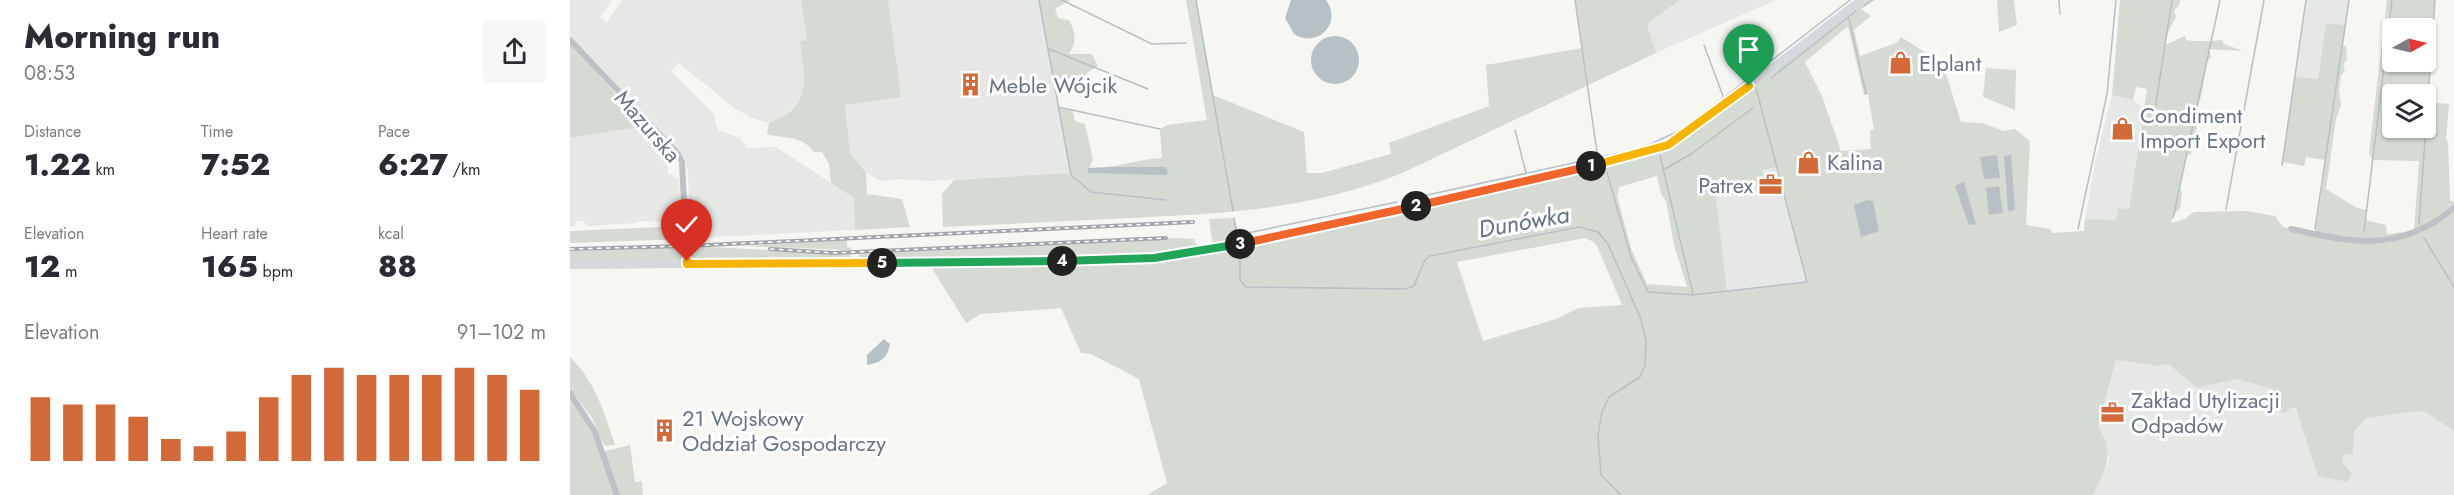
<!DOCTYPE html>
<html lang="en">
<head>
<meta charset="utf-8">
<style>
	body { margin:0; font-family:Jost,sans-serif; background:#f7f7f7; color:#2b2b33; height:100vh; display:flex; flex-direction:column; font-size:22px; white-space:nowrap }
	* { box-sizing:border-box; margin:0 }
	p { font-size:20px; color:#7c7c81 }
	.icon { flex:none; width:33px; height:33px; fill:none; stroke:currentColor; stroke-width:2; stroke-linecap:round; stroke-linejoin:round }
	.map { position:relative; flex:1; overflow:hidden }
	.details { display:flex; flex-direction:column; background:#fff; width:570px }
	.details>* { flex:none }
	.needle { width:39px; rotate:82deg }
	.buttons { position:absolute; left:1812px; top:18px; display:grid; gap:12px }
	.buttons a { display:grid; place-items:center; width:54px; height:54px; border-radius:6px; background:#fff; box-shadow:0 2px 4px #0004; font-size:30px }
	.pin { position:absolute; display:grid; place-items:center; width:51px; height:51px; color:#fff; margin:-62px -26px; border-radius:50% 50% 50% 0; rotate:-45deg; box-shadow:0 0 6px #0007 }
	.pin .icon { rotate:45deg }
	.km { position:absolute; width:30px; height:30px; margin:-15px; border-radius:50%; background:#222; color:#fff; font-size:16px; line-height:30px; text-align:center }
	.round { display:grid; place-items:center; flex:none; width:63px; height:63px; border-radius:6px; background:#f7f7f7 }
	.headline { display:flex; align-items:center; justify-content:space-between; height:102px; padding:0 24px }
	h1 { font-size:33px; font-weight:800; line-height:45px }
	.metrics { display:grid; grid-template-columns:repeat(3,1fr); gap:9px; height:102px; padding:6px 24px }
	.metrics div { display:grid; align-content:center }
	.metrics b { font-size:30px; font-weight:800 }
	.metrics small { font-size:16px; font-weight:400 }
	.metrics p { font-size:16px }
	.chart { height:168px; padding:12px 24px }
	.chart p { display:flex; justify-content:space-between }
	.chart svg { width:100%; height:108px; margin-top:6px; stroke:#d16a38; stroke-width:6 }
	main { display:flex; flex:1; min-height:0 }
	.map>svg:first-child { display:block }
	.built { fill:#e6e8e6 }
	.green { fill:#d5dad3; fill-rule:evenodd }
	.water { fill:#b7c0c5 }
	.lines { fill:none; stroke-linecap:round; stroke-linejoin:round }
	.stream { stroke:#b7c0c5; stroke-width:1.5 }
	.minor { stroke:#bec1c5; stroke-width:6 }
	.major { stroke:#d5d8dc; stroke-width:8 }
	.rail-casing { stroke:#a0a5aa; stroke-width:4 }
	.rail { stroke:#fff; stroke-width:1.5; stroke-dasharray:4.5; stroke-linecap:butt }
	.split-1-casing { stroke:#fff; stroke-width:12 }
	.split-2-casing { stroke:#fff; stroke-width:12 }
	.split-3-casing { stroke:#fff; stroke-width:12 }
	.split-4-casing { stroke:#fff; stroke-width:12 }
	.split-5-casing { stroke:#fff; stroke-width:12 }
	.split-6-casing { stroke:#fff; stroke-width:12 }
	.split-1 { stroke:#f5b400; stroke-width:8 }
	.split-2 { stroke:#f0652b; stroke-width:8 }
	.split-3 { stroke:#f0652b; stroke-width:8 }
	.split-4 { stroke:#22a559; stroke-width:8 }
	.split-5 { stroke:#22a559; stroke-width:8 }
	.split-6 { stroke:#f5b400; stroke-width:8 }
	.labels { text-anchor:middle; stroke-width:6; stroke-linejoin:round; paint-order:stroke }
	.poi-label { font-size:22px; fill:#687481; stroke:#fff; text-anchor:start }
	.street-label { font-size:22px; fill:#687481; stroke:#fff }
	.water-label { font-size:24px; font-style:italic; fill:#63747e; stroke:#fff }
</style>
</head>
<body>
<main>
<section class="details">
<div class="headline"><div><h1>Morning run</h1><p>08:53</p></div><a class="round"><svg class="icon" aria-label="share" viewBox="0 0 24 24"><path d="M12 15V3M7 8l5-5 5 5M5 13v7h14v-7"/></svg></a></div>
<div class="metrics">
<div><p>Distance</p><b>1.22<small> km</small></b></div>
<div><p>Time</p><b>7:52</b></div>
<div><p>Pace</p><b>6:27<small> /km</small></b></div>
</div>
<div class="metrics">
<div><p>Elevation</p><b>12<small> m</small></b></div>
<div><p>Heart rate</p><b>165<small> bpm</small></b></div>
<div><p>kcal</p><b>88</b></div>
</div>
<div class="chart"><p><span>Elevation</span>91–102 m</p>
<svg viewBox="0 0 160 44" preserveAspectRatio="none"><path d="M5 44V18M15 44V21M25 44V21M35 44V26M45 44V35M55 44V38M65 44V32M75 44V18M85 44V9M95 44V6M105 44V9M115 44V9M125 44V9M135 44V6M145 44V9M155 44V15"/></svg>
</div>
</section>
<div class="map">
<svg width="1884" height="495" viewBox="0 0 1884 495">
	<rect width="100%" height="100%" fill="#f6f6f3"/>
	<!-- built -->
	<g class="built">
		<polygon points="0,0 42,0 30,18 37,22 52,0 231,0 237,40 230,41 236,88 230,103 208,119 199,123 182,118 164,108 109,63 101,71 143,113 148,130 170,138 177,148 206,147 284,198 285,230 120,238 118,171 114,158 0,38"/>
		<polygon points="318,0 469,0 501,175 494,173 360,181 328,179 311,181 296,173 280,153 275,104 330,97"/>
		<polygon points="1110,0 1206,0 1086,53 1077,24"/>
		<polygon points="1736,0 1779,0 1776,25 1756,23 1748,80 1725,77"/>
		<polygon points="1542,95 1563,100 1572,107 1574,105 1559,209 1546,221 1515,219 1525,162"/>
		<polygon points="74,126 104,160 98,166 98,173 109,179 111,213 98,222 69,221 67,223 18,226 13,221 5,221 5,226 0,227 0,138"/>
		<polygon points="1208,167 1237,282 1157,291 1144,190 1192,183 1193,170"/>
		<polygon points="1546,360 1588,366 1598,364 1627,388 1667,379 1703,389 1717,410 1723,408 1729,414 1748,476 1777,482 1782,474 1773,463 1772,455 1783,454 1784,432 1791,423 1796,418 1848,411 1857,413 1884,431 1884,495 1523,495 1539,460 1533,433 1528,426"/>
	</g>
	<!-- green -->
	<g class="green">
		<path d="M231,0H318L331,97L275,105L280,153L296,173L297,194L332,199L340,227L285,230L284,198L261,183L259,164L252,152H244C231,134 216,140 197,134L199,123C244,105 235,82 230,41L237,40Z"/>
		<path d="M469,0H500L485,9L488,18L499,20C506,34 507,41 499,54H522L528,66L518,72L514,79L497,80L492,85L487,100Z"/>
		<path d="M616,0H626L643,95L734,132L737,173H752L821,154L819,143L919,106L916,65L1012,48L1005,0H1110L1077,24L1086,53L830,174C737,210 659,213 561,218C498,221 436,224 373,227L372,194L384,180L494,173L500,175L488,107L503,111L505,121L515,124L523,160L519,168C544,169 566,159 592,158L590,129L597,125L637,120Z"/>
		<path d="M1297,0H1303L1291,9L1301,16L1284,30L1290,56L1326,43L1331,37L1373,64L1391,122L1412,123L1434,131L1445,129L1460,141L1456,225L1481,229L1482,233L1514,231L1515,219L1546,220L1548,208L1559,209L1577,89L1566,87L1563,100L1542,95L1550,0H1610L1609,6L1604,10L1606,17L1597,34L1595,45L1615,36L1616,40C1629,42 1639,41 1652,40L1654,44L1673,51L1639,49L1641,57L1637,62L1632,92L1623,125L1627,126L1621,154L1616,156L1609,188L1612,192L1610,209L1603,215L1601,223L1615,219L1624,212L1677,211L1705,216L1713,227L1745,234L1756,160L1736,157L1734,166L1713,162L1725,77L1748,79L1756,23L1776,25L1773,45L1776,47L1777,59L1773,65L1775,70L1771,76L1769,91L1771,105L1766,119L1756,189L1787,208L1797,210L1795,220L1816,225L1817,234L1844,231L1849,161L1803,160L1799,153L1817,0H1865L1858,102L1879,104L1876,140L1878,141L1880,200L1884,202V431L1857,413L1848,411L1796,418L1784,432L1783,454L1772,455L1773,463L1782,474L1777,482L1748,476L1726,409L1721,408L1715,413L1698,408L1703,389L1667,379L1627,388L1598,364L1588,366L1546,360L1528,426C1546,452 1535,470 1523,495H577L597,483L569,379L521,354L511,353L491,308L411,314L396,323L363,270L362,266L554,264L587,261L1089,153L1116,138ZM1278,26L1294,95L1298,94L1304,129L1300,130L1301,149L1271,151L1252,96L1235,62ZM1822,28H1856V62H1822ZM1822,94H1856V128H1822ZM1208,167L1237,282L1157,291L1145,191L1193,183V170ZM1087,176L1091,194L1096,201L1104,245L1117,287L1077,284L1062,251L1047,196L1049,187ZM1015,238L1024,242L1028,248L1052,305L1009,308L986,319L913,341L887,262Z"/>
		<polygon points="1427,0 1444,0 1447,25 1429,32"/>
		<polygon points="0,43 75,126 0,138"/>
		<polygon points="1416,68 1446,70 1445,110 1413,97"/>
		<polygon points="664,218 669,241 643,246 639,219"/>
		<polygon points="113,226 114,239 0,243 0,231"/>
		<polygon points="607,238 624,239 627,248 568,256 290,260 289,254"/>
		<polygon points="277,240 277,247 281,248 281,250 172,246"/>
		<polygon points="138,247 280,254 281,260 121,261 121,248"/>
		<polygon points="114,248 114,256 108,261 0,262 0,251"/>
		<path d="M0,357C25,381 34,412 45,445L36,446L33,443L22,418L0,388Z"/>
		<polygon points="0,393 32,452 60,445 65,482 72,481 73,495 0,495"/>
	</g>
	<!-- water -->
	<g class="water">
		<path d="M721,0H756C773,23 747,49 724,34L715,18Z"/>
		<circle cx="765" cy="60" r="24"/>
		<polygon points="1427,155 1430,178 1414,179 1410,157"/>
		<polygon points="1441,155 1445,210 1438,211 1434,156"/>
		<polygon points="541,167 596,167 598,172 597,175 518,173 518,168"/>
		<polygon points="1394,182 1406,224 1399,225 1385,186"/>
		<polygon points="1429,186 1433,213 1419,215 1416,188"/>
		<polygon points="1297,200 1303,201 1309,231 1291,237 1284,205"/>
		<path d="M314,339L320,344C318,358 310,363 297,365V355Z"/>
	</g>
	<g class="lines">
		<!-- stream -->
		<g class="stream">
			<polyline points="469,0 501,175 521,192 596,200"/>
			<polyline points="492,0 582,44 616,43"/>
			<polyline points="626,0 663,211"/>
			<polyline points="1005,0 1028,159"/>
			<polyline points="1489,0 1490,14"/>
			<polyline points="1294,6 1303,0"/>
			<polyline points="1279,19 1296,94"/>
			<polyline points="1134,45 1153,96"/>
			<polyline points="479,49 578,89"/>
			<polyline points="1201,78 1286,11"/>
			<polyline points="488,107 590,129"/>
			<polyline points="1584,116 1602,0"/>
			<polyline points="945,130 956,173"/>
			<polyline points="1090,156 1123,294"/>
			<polyline points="1712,165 1736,0"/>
			<polyline points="1095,169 1121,154 1183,108"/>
			<polyline points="1037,172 1061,257 1078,292 1123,295 1237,282 1186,88"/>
			<polyline points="839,199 1072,148 1113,129 1280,0"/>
			<polyline points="1656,209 1694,0"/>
			<polyline points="664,218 668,240"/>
			<polyline points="1603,218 1650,0"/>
			<polyline points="1849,224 1865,0"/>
			<polyline points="1508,229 1537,94 1546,0"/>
			<polyline points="1745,229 1779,0"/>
			<polyline points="1794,232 1822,0"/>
			<polyline points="668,235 827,202"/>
			<polyline points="1854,238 1884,287"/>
			<polyline points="670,250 670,280 676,287 835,289 844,286 855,260 860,256 1009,227 1028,232 1038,244 1070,317 1076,340 1075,365 1070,377 1039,397 1032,412 1028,435 1031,475 1051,495"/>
		</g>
		<!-- minor -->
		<g class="minor">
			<polyline points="0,40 108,154 112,162 117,264"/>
			<path d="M1721,229C1784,243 1829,253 1884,208"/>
			<polyline points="0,393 25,432 47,495"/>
		</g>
		<!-- major -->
		<polyline class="major" points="0,265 552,260 603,256 704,237 929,188 1088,150 1121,130 1291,0"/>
		<defs>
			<g id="rail">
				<polyline points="0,249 117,246 623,222"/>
				<polyline points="200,249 264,253 596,238"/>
			</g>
		</defs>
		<!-- rail casing -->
		<use href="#rail" class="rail-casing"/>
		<!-- rail -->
		<use href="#rail" class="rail"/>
	</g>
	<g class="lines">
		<defs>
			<polyline id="split-1" points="1021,166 1098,145 1179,86"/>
			<polyline id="split-2" points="846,206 1021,166"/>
			<polyline id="split-3" points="670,244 846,206"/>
			<polyline id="split-4" points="492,261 584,258 670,244"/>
			<polyline id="split-5" points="312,263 492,261"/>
			<polyline id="split-6" points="117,261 117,264 312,263"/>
		</defs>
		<!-- split-1 casing -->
		<use href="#split-1" class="split-1-casing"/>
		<!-- split-2 casing -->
		<use href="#split-2" class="split-2-casing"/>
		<!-- split-3 casing -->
		<use href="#split-3" class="split-3-casing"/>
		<!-- split-4 casing -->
		<use href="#split-4" class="split-4-casing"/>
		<!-- split-5 casing -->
		<use href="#split-5" class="split-5-casing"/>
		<!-- split-6 casing -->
		<use href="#split-6" class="split-6-casing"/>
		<!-- split-1 -->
		<use href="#split-1" class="split-1"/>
		<!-- split-2 -->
		<use href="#split-2" class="split-2"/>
		<!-- split-3 -->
		<use href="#split-3" class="split-3"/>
		<!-- split-4 -->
		<use href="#split-4" class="split-4"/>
		<!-- split-5 -->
		<use href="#split-5" class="split-5"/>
		<!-- split-6 -->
		<use href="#split-6" class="split-6"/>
	</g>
	<!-- icons -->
	<defs>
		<symbol id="shop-bare" viewBox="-9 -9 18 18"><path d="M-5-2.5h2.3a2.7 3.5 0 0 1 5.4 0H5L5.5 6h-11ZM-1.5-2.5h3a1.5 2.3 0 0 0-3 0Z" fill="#d16a38" stroke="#fff" stroke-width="2.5" paint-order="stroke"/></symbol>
		<symbol id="building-bare" viewBox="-9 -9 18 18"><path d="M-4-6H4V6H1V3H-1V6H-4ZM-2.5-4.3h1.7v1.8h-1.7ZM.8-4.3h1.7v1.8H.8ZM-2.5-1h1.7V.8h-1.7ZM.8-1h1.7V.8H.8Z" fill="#d16a38" stroke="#fff" stroke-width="2.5" paint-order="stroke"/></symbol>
		<symbol id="office-bare" viewBox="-9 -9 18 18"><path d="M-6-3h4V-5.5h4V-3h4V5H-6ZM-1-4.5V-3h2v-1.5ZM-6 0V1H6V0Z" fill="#d16a38" stroke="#fff" stroke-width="2.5" paint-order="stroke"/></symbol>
	</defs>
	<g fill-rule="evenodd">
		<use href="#shop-bare" x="1314" y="46" width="33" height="33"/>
		<use href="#building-bare" x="384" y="68" width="33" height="33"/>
		<use href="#shop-bare" x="1536" y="112" width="33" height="33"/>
		<use href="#shop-bare" x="1222" y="146" width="33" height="33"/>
		<use href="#office-bare" x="1184" y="168" width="33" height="33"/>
		<use href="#office-bare" x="1526" y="396" width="33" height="33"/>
		<use href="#building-bare" x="78" y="414" width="33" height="33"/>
	</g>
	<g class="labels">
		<!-- poi labels -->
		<g class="poi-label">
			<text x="1349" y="71">Elplant</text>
			<text x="419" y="93">Meble Wójcik</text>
			<text x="1570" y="123">Condiment<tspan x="1570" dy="25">Import Export</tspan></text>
			<text x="1257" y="170">Kalina</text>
			<text x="1183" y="193" text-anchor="end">Patrex</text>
			<text x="1561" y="408">Zakład Utylizacji<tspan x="1561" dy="25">Odpadów</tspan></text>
			<text x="112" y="426">21 Wojskowy<tspan x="112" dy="25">Oddział Gospodarczy</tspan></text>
		</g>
		<!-- street labels -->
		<g class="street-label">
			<text transform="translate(78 126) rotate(49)" y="8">Mazurska</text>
		</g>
		<!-- water labels -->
		<g class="water-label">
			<text transform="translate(954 222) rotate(-10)" y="8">Dunówka</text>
		</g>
	</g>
</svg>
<div class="buttons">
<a><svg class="needle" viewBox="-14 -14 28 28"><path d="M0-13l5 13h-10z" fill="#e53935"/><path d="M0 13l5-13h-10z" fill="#7c7c81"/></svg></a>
<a><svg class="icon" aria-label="layers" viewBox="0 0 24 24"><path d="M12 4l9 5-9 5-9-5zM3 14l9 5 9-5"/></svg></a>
</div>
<div class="pin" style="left:1179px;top:86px;background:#1e9e55"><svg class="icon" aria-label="arrive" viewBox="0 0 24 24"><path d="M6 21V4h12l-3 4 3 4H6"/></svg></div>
<div class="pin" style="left:117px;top:261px;background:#d93025"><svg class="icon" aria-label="check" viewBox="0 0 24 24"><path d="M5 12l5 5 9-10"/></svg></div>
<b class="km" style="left:1021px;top:166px">1</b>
<b class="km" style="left:846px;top:206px">2</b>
<b class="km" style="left:670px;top:244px">3</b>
<b class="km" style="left:492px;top:261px">4</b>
<b class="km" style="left:312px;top:263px">5</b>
</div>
</main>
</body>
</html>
